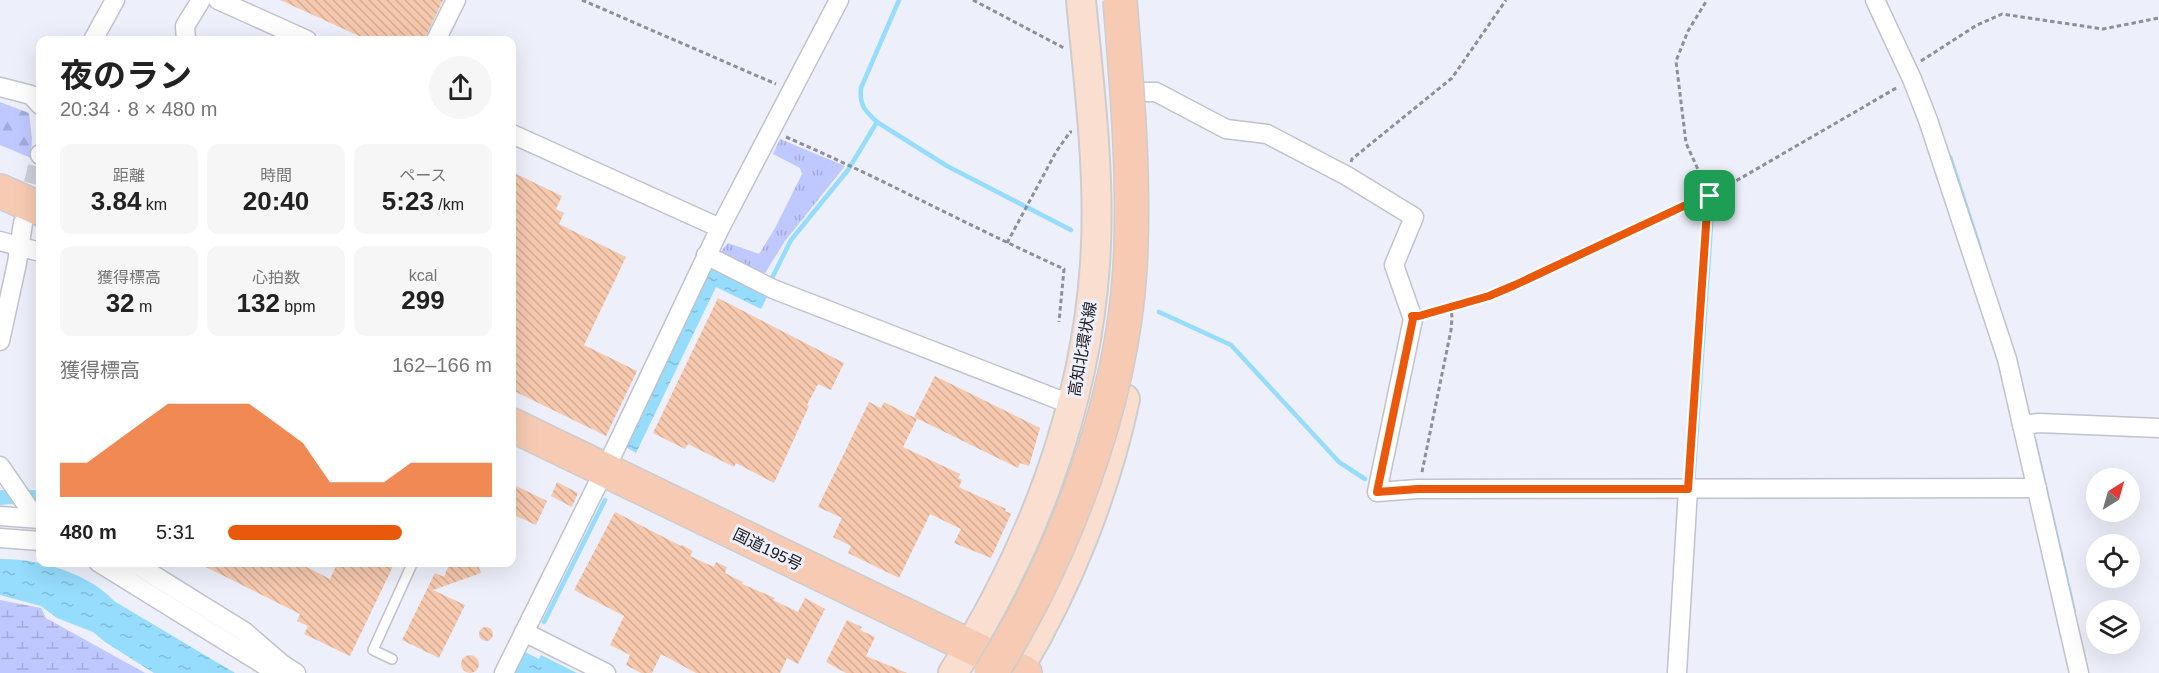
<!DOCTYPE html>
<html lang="ja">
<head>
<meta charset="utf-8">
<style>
	body { margin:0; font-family:Helvetica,"Noto Sans JP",sans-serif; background:#f6f6f6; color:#222; height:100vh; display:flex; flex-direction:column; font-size:22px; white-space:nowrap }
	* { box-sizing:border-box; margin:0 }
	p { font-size:20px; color:#767676 }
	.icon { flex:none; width:33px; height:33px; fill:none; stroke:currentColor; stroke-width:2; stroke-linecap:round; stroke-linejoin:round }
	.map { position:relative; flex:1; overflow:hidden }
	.panel { position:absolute; left:36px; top:36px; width:480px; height:531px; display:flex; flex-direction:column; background:#fff; border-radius:12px; box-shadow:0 6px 24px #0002 }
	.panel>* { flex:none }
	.needle { width:39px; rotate:37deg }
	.buttons { position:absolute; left:2086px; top:468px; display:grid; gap:12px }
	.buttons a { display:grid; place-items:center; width:54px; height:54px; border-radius:50%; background:#fff; box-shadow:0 6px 24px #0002; font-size:30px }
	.pin { position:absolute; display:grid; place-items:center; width:51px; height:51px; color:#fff; margin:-26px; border-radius:12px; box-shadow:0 3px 9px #0006 }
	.round { display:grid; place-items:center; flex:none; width:63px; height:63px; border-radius:32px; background:#f6f6f6 }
	.headline { display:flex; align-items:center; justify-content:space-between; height:102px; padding:0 24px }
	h1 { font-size:33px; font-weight:700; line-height:45px }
	.metrics { display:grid; grid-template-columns:repeat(3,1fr); gap:9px; height:102px; padding:6px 24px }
	.metrics div { display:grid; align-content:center; border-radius:12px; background:#f6f6f6; text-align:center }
	.metrics b { font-size:26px; font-weight:700 }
	.metrics small { font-size:16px; font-weight:400 }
	.metrics p { font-size:16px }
	.chart { height:168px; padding:12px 24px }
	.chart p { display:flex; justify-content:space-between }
	.chart svg { width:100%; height:108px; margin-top:6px; fill:#ea580c; opacity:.7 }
	ul { padding:0 24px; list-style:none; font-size:20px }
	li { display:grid; grid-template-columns:96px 72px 1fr; align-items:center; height:45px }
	li i { height:15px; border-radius:8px; background:#ea580c }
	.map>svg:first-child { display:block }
	.grass { fill:url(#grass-tufts) }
	.forest { fill:url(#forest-firs) }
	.wetland { fill:url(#wetland-marsh) }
	.water { fill:url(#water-ripples) }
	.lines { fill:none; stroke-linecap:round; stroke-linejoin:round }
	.stream { stroke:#96dcfd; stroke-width:4.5 }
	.building { fill:url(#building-back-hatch) }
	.street-tunnel { stroke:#cdcfd9; stroke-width:18; stroke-dasharray:18 9; stroke-linecap:butt }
	.lane-casing { stroke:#c0c3cd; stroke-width:12 }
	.street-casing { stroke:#c0c3cd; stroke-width:21 }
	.primary-casing { stroke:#cdcdce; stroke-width:32 }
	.highway-casing { stroke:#cdcdce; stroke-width:36 }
	.path { stroke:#8e8f97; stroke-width:3; stroke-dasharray:4.5 3; stroke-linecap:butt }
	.lane { stroke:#fff; stroke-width:9 }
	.street { stroke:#fff; stroke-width:18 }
	.primary { stroke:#fadfd1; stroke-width:28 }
	.highway { stroke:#f6cab3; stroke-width:33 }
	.highway-bridge-casing { stroke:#cdcdce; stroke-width:36; stroke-linecap:butt }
	.highway-bridge { stroke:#f6cab3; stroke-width:33 }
	.route-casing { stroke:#fff; stroke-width:12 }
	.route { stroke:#ea580c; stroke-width:8 }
	.labels { text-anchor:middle; stroke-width:6; stroke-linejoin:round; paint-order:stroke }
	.street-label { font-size:16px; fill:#1a1a1e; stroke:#edeffa }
</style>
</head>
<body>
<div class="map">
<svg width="2159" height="673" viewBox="0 0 2159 673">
	<defs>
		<pattern id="grass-tufts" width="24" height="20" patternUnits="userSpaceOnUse" patternTransform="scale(1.5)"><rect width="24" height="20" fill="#bfc8ff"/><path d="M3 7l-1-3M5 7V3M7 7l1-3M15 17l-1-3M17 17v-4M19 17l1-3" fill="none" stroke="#a4abda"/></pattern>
		<pattern id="forest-firs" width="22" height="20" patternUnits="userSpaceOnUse" patternTransform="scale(1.5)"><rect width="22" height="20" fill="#bfc8ff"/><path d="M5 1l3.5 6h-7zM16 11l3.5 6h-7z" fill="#a4abda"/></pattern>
		<pattern id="wetland-marsh" width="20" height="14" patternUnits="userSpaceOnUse" patternTransform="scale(1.5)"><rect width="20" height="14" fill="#bfc8ff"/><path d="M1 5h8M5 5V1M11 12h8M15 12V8" fill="none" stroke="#a4abda"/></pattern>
		<pattern id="water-ripples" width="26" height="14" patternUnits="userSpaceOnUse" patternTransform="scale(1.5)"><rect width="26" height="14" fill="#96dcfd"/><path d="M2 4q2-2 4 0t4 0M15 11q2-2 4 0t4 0" fill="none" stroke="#81bcd8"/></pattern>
		<pattern id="building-back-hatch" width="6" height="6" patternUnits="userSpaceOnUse" patternTransform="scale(1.5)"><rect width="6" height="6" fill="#f6c9ae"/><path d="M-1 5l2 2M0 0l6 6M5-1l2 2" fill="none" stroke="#d2ac95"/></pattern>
	</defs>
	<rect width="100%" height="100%" fill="#edeffa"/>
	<!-- grass -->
	<polygon class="grass" points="780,139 845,166 785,241 762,278 718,255 728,243 759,254 775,228 802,174 800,168 773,154"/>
	<!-- forest -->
	<polygon class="forest" points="0,102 29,113 32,138 31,158 0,145"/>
	<!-- wetland -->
	<polygon class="wetland" points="0,600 41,608 46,618 145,673 0,673"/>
	<!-- water -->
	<g class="water">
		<polygon points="715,265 769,293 761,309 716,287 636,453 624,446 708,269"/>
		<polygon points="0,490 40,490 40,504 33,502 0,505"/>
		<path d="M0,559C36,558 89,573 114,601L235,673H154L105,642L93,632L57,618L41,606L0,595Z"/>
		<polygon points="525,652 539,659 541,655 577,673 515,673"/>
	</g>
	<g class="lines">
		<!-- stream -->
		<g class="stream">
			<polyline points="877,122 947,166 1071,230"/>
			<polyline points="1950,157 1980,249"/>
			<path d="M770,282L791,240L848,170L877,122C865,111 859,105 861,88L899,0"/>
			<polyline points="1159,312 1231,345 1339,462 1365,479"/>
			<polyline points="2034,439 2074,612"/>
			<polyline points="1693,484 1712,212"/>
			<polyline points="544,622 605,500"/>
		</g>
	</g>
	<!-- building -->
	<g class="building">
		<polygon points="280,0 443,0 424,40 368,40"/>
		<polygon points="512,172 562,196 556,209 564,213 559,224 626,257 584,345 637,371 606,436 512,390"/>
		<polygon points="718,298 844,363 831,390 818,384 807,405 809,406 774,483 736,463 734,467 688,444 685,449 653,433"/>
		<polygon points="935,376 1040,428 1029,466 1020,463 1018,468 914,417"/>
		<polygon points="869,402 881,408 884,402 917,419 903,447 960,474 958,478 962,480 959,487 1006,509 1005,511 1011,514 991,558 954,543 961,529 930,514 899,578 848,553 851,546 833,537 842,518 818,507"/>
		<polygon points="557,482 578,493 572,507 551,496"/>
		<polygon points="512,484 547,501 536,525 512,514"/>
		<polygon points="615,512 681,546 682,545 693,551 690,556 714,567 716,562 727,567 725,573 743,582 742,584 775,598 773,600 798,612 805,598 825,609 798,664 787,658 780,673 696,673 661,654 652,673 641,673 626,665 630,655 610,645 624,616 574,590"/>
		<polygon points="196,562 297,562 330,579 338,562 395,562 350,656 304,634 308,626 297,621 300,614"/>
		<polygon points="450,562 477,562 481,573 433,590 465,605 439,658 402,640 435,573 444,577"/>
		<polygon points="847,620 862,627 860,630 875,637 866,656 907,673 846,673 826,662"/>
		<circle cx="486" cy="634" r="7"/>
		<circle cx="470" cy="664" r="9"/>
	</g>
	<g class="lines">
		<!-- street-tunnel -->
		<polyline class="street-tunnel" points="26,210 40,155"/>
		<defs>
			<polyline id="lane" points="392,659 373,650 413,562"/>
			<g id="street">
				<polyline points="218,0 307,40"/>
				<polyline points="1875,0 1912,79 1928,120 2007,359 2079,673"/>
				<polyline points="93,40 115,0"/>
				<polyline points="186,40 185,26 201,0"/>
				<polyline points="436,40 456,0"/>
				<polyline points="0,87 31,95 40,105"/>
				<polyline points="1141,92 1156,92 1226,129 1267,134 1347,176 1414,217 1394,265 1413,319 1377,492 1418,489 2037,488"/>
				<polyline points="512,134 720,228"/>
				<polyline points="40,155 40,154"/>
				<polyline points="0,241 40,252"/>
				<polyline points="706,255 773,289 1057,399 1073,401"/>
				<polyline points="0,341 17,263 23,223"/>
				<polyline points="2022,425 2039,423 2159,428"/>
				<polyline points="0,466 35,517"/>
				<polyline points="0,516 40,519"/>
				<polyline points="0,538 40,541"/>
				<polyline points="98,562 277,673"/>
				<polyline points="127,562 142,568 245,632 282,664 296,673"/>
				<polyline points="524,632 606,673"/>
				<polyline points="504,673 615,449 720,228 839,0"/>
				<polyline points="1677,673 1688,489"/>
			</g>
			<g id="primary">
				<path d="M953,673C1031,550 1085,410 1095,264C1101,176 1089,87 1081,0"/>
				<path d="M1016,673C1066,591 1105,493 1125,399"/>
			</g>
			<g id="highway">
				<polyline points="0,191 40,209"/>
				<polyline points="512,425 1025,673"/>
			</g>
		</defs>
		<!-- lane casing -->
		<use href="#lane" class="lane-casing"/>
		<!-- street casing -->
		<use href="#street" class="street-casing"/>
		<!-- primary casing -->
		<use href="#primary" class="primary-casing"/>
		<!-- highway casing -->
		<use href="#highway" class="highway-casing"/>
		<!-- path -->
		<g class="path">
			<polyline points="582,0 776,84"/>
			<polyline points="973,0 1064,48"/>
			<polyline points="1921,61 1977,25 2002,14 2103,29 2159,18"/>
			<path d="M786,137C881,178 971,227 1064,269L1059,322"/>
			<polyline points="1351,162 1352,159 1452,78 1506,0"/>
			<polyline points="1007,243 1056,152 1070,132 1072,132"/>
			<polyline points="1427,314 1489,296 1515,285 1705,196 1710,196 1686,143 1676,61 1688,31 1707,0"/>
			<polyline points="1422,472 1451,330 1452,318 1451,307"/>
			<polyline points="1689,472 1707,211 1710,196 1898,87"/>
		</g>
		<!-- lane -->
		<use href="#lane" class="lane"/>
		<!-- street -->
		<use href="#street" class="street"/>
		<!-- primary -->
		<use href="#primary" class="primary"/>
		<!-- highway -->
		<use href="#highway" class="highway"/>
		<defs>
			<path id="highway-bridge" d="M991,673C1063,558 1122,405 1130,268C1135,178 1127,89 1120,0"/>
		</defs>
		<!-- highway-bridge casing -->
		<use href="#highway-bridge" class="highway-bridge-casing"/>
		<!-- highway-bridge -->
		<use href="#highway-bridge" class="highway-bridge"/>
	</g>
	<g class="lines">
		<defs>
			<polygon id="route" points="1705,196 1710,196 1707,211 1688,489 1418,489 1377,492 1413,319 1412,316 1419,316 1489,296 1515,285"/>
		</defs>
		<!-- route casing -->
		<use href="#route" class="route-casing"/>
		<!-- route -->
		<use href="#route" class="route"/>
	</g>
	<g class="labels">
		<!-- street labels -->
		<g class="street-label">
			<text transform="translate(1082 349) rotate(-80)" y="6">高知北環状線</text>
			<text transform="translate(768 549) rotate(26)" y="6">国道195号</text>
		</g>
	</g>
</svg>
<div class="buttons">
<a><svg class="needle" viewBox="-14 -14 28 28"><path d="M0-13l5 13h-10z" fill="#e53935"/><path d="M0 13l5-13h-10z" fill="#767676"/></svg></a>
<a><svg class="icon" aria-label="locate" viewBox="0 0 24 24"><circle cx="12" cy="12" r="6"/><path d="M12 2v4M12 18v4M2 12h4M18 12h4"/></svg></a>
<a><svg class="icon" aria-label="layers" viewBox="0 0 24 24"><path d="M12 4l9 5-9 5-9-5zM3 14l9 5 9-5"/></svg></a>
</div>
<div class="pin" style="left:1710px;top:196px;background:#1e9e55"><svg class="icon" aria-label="arrive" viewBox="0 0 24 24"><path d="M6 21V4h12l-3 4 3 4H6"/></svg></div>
<section class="panel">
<div class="headline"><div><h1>夜のラン</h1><p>20:34 · 8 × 480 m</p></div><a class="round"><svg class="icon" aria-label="share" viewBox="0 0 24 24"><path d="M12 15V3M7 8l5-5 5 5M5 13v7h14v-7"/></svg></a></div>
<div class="metrics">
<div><p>距離</p><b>3.84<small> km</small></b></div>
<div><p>時間</p><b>20:40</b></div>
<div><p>ペース</p><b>5:23<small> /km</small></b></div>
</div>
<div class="metrics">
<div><p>獲得標高</p><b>32<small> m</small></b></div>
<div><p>心拍数</p><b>132<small> bpm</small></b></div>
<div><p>kcal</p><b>299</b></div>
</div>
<div class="chart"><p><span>獲得標高</span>162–166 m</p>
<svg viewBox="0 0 160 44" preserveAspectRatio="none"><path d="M0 44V30L10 30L20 22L30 14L40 6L50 6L60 6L70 6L80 14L90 22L100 38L110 38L120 38L130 30L140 30L150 30L160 30V44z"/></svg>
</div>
<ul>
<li><b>480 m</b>5:31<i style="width:66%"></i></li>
</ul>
</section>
</div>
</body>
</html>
